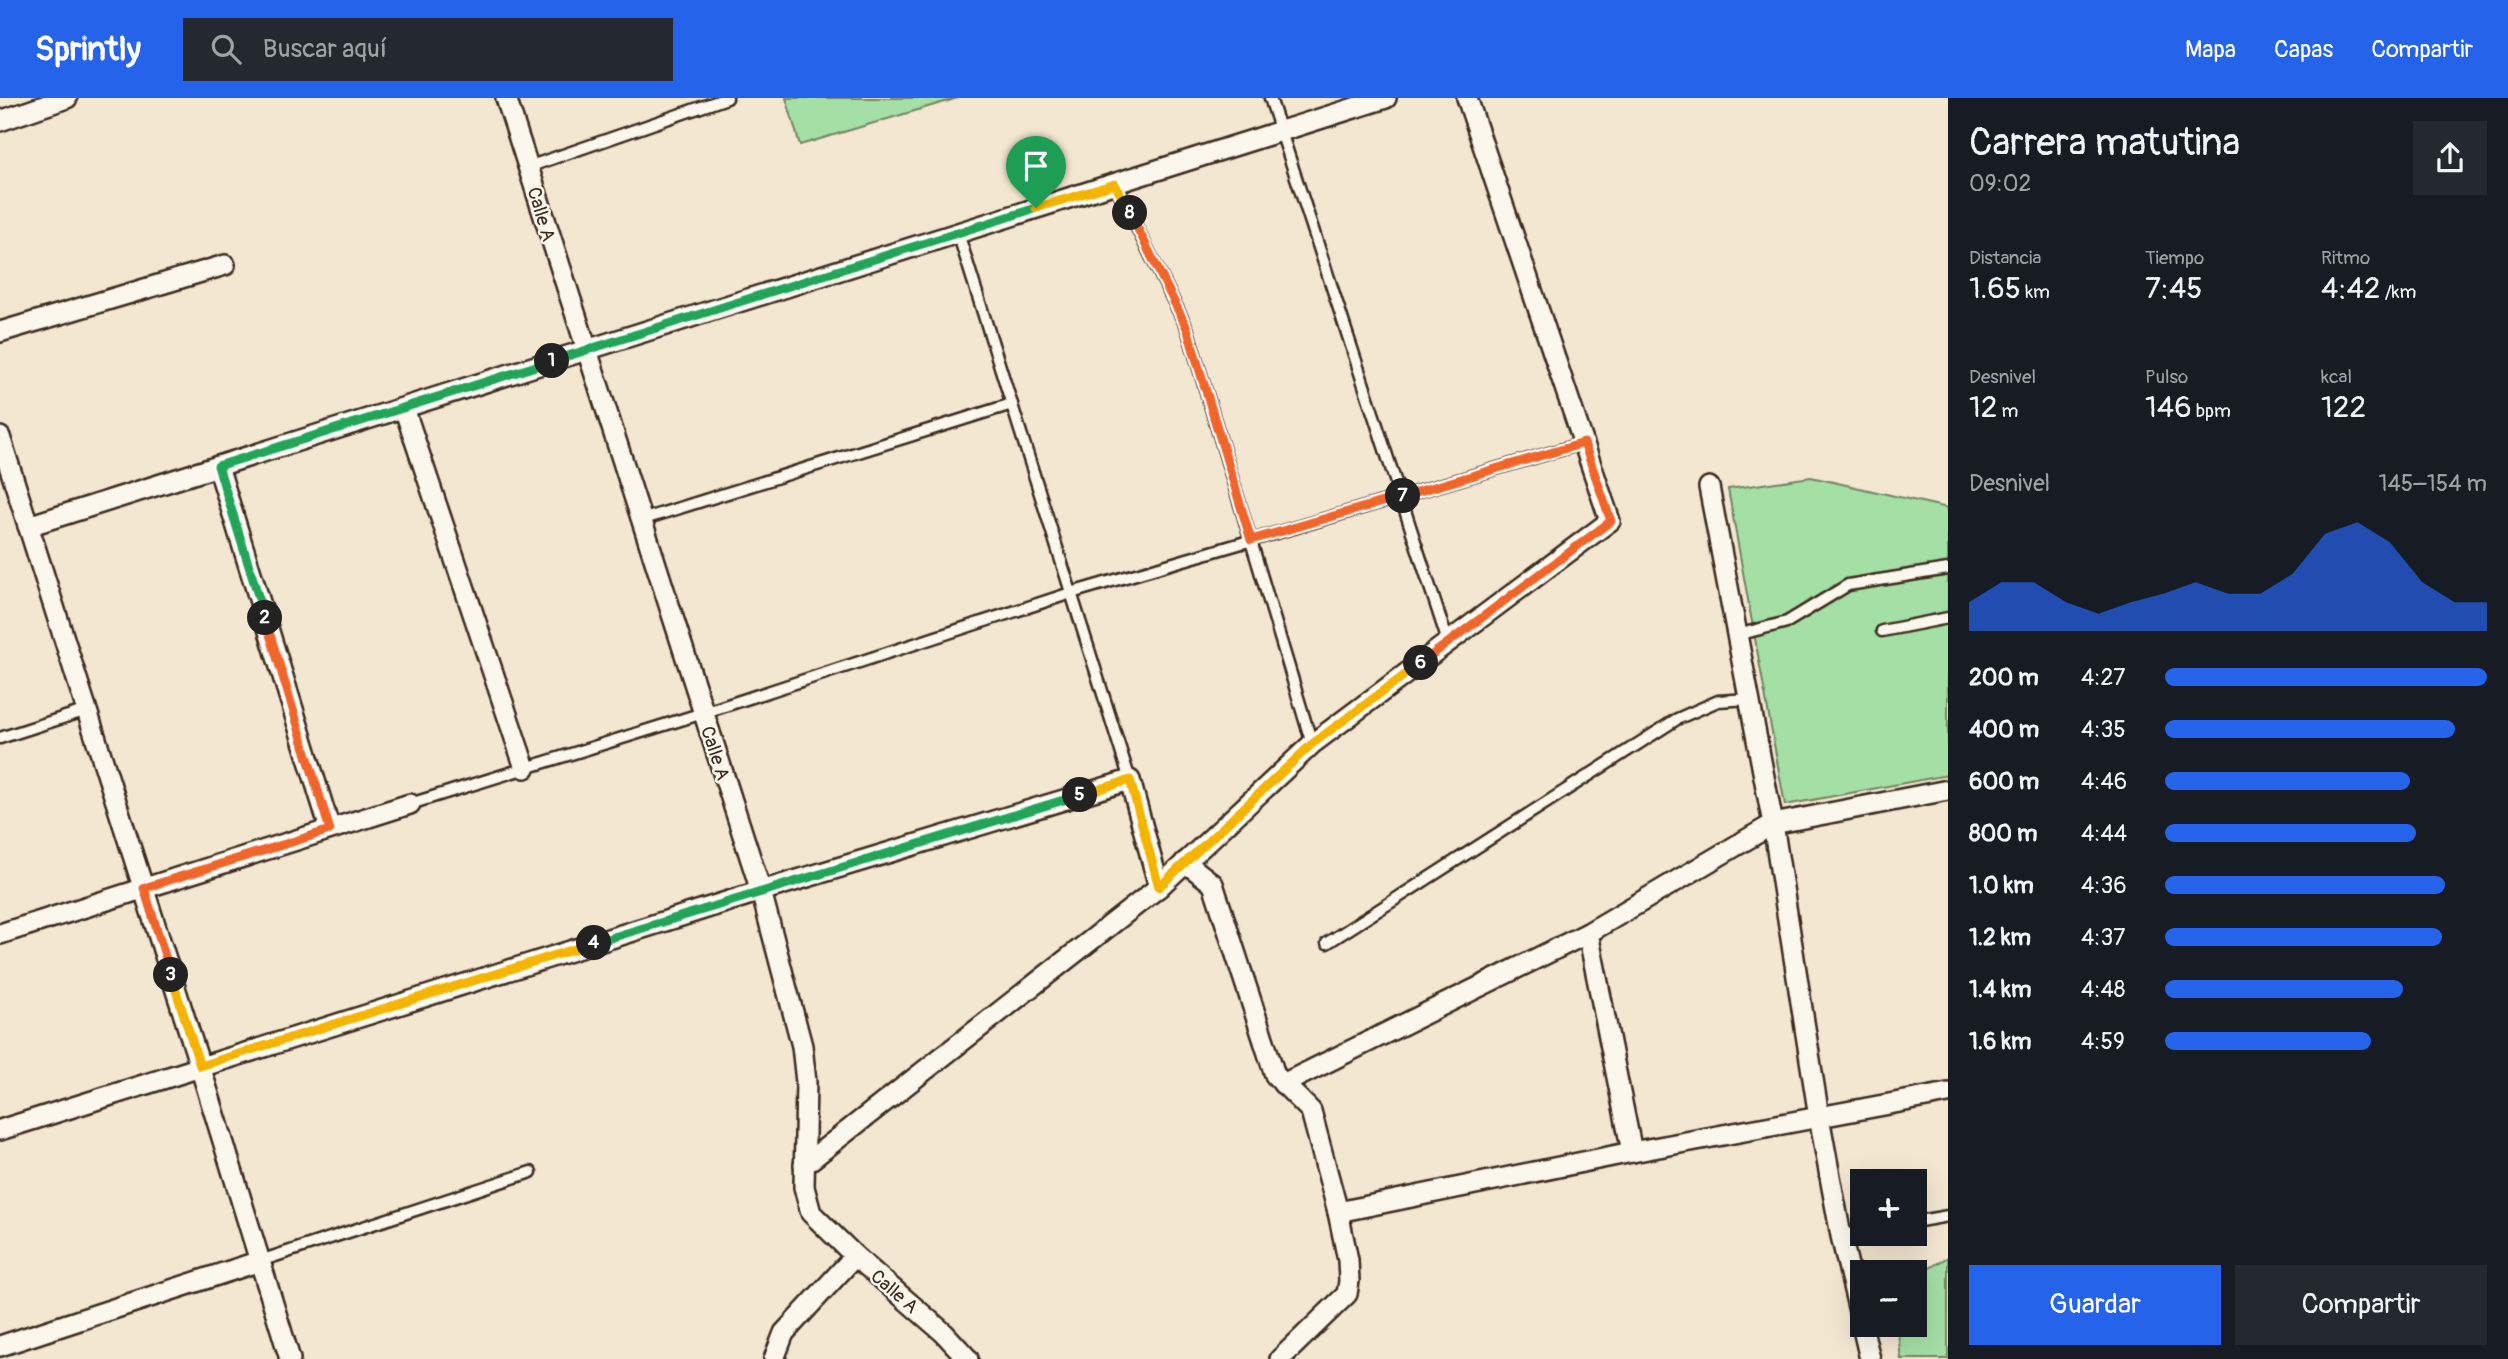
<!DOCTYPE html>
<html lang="es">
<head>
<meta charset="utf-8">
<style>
	body { margin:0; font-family:Pangolin,sans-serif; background:#242831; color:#f1f3f6; height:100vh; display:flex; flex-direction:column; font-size:26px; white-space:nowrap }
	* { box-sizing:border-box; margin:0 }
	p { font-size:23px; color:#9ea1a6 }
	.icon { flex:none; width:38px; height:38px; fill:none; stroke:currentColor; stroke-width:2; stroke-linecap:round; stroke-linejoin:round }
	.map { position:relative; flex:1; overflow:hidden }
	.side { display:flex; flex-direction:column; background:#171b24; width:560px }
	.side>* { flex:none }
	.controls { position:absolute; left:1850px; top:1071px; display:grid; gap:14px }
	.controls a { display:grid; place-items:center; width:77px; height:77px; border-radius:0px; background:#171b24; box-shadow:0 7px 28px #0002; font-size:35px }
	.pin { position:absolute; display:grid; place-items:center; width:60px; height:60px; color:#fff; margin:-72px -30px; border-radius:50% 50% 50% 0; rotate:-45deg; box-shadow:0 0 7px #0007 }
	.pin .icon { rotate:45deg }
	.km { position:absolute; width:35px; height:35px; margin:-18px; border-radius:50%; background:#222; color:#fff; font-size:19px; line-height:35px; text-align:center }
	.round { display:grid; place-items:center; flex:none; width:74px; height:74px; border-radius:0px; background:#242831 }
	.headline { display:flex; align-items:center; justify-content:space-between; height:119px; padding:0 21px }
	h1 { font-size:38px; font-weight:600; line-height:52px }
	.stats { display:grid; grid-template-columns:repeat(3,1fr); gap:10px; height:119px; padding:7px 21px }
	.stats div { display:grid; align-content:center }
	.stats b { font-size:30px; font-weight:600 }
	.stats small { font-size:19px; font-weight:400 }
	.stats p { font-size:19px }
	.chart { height:196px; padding:14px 21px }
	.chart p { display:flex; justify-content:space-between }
	.chart svg { width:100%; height:126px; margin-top:7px; fill:#2563eb; opacity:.7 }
	.button { display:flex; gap:14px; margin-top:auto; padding:14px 21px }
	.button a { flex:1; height:80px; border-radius:0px; background:#2563eb; color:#fff; font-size:28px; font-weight:600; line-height:80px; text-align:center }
	.button a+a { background:#242831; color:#f1f3f6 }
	ul { padding:0 21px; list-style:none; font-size:23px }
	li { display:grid; grid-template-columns:112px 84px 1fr; align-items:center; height:52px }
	li i { height:18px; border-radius:9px; background:#2563eb }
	header { display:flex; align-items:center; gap:42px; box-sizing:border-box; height:98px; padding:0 35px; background:#2563eb; color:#fff }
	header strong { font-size:33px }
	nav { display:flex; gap:38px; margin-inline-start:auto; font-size:24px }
	.search { width:490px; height:63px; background:#242831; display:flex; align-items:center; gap:18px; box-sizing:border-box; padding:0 24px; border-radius:0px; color:#9ea1a6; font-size:26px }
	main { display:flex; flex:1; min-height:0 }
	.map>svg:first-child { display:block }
	.green { fill:#a4dfa6; stroke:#708462; stroke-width:2 }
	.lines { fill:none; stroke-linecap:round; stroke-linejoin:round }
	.service-casing { stroke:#3b2a1e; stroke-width:15 }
	.minor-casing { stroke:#3b2a1e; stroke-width:24 }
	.service { stroke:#fbf7ec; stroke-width:10 }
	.minor { stroke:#fbf7ec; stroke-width:19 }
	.split-1-casing { stroke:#fff; stroke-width:14 }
	.split-2-casing { stroke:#fff; stroke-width:14 }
	.split-3-casing { stroke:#fff; stroke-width:14 }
	.split-4-casing { stroke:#fff; stroke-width:14 }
	.split-5-casing { stroke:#fff; stroke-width:14 }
	.split-6-casing { stroke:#fff; stroke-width:14 }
	.split-7-casing { stroke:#fff; stroke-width:14 }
	.split-8-casing { stroke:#fff; stroke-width:14 }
	.split-9-casing { stroke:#fff; stroke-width:14 }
	.split-1 { stroke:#22a559; stroke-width:9 }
	.split-2 { stroke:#22a559; stroke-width:9 }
	.split-3 { stroke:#f0652b; stroke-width:9 }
	.split-4 { stroke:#f5b400; stroke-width:9 }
	.split-5 { stroke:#22a559; stroke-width:9 }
	.split-6 { stroke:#f5b400; stroke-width:9 }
	.split-7 { stroke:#f0652b; stroke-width:9 }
	.split-8 { stroke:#f0652b; stroke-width:9 }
	.split-9 { stroke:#f5b400; stroke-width:9 }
	.labels { text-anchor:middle; stroke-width:5; stroke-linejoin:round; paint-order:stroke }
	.street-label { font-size:19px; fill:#3b2a1e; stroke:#fbf7ec }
</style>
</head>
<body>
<header>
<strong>Sprintly</strong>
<div class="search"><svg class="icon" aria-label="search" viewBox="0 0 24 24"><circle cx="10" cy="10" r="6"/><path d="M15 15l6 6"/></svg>Buscar aquí</div>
<nav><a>Mapa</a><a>Capas</a><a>Compartir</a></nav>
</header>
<main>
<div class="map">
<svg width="1948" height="1261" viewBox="0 0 1948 1261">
	<rect width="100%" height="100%" fill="#f4e7d2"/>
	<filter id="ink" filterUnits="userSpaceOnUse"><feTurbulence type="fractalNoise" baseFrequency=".0143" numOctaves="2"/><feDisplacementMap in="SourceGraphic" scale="14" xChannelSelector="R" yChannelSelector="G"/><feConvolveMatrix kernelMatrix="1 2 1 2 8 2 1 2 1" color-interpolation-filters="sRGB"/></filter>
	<g filter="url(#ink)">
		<!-- green -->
		<g class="green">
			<polygon points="786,0 958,0 800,47"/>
			<polygon points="1811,379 1948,410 1948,677 1785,707 1728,391"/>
			<polygon points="1948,1159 1948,1261 1901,1261 1897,1227 1914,1227 1915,1179"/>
		</g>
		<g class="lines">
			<defs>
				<g id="service">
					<polyline points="1270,0 1448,544"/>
					<polyline points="528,69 727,0"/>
					<polyline points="1115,86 1187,230 1312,646"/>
					<polyline points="958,135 1130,682"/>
					<polyline points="641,422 1012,306"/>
					<polyline points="1882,533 1948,520"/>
					<polyline points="1737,537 1787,524 1848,487 1948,471"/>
					<polyline points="0,640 87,612"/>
					<polyline points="410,706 703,615 1071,495 1584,345"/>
					<polyline points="1327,845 1677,621 1718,603 1749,601"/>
					<polyline points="1914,1124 1948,1118"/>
					<polyline points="1841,1138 1862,1134"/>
					<polyline points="260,1163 531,1074"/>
				</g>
				<g id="minor">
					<polyline points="506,0 761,793 802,948 806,984 804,1089 811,1115 855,1158 944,1235 968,1261"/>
					<polyline points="0,23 67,0"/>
					<polyline points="0,234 225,167"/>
					<polyline points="404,310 525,670"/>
					<polyline points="0,339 200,968 290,1261"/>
					<polyline points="218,368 330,731"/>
					<polyline points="1709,389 1773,726 1819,1019 1841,1138 1862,1226"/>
					<polyline points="28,428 1386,0"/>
					<polyline points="1185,764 1213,786 1275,977 1311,1013 1338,1114 1348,1162 1349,1183 1347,1196 1280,1261"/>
					<polyline points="1588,835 1632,1054"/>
					<polyline points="0,836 410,706"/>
					<polyline points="1283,986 1588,835 1773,726 1948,692"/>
					<polyline points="0,1032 761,793 1130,682 1159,789"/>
					<polyline points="804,1067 1159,789 1312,646 1610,423 1467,0"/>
					<polyline points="1338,1114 1632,1054 1948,995"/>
					<polyline points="1862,1227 1870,1261"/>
					<polyline points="0,1248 260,1163"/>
					<polyline points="774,1261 784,1235 855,1158"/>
				</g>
			</defs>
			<!-- service casing -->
			<use href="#service" class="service-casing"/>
			<!-- minor casing -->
			<use href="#minor" class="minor-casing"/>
			<!-- service -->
			<use href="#service" class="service"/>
			<!-- minor -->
			<use href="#minor" class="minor"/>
		</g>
	</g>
	<g class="lines" filter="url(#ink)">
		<defs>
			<polyline id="split-1" points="552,263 1036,110"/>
			<polyline id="split-2" points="265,520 218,368 552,263"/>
			<polyline id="split-3" points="171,877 144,790 330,732 265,520"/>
			<polyline id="split-4" points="171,877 200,968 594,845"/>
			<polyline id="split-5" points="594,845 1080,697"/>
			<polyline id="split-6" points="1080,697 1130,682 1159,789 1312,646 1421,565"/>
			<polyline id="split-7" points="1403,398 1584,345 1611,423 1421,565"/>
			<polyline id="split-8" points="1130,115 1187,230 1251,442 1403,398"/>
			<polyline id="split-9" points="1036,110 1115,86 1130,115"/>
		</defs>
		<!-- split-1 casing -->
		<use href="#split-1" class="split-1-casing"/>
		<!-- split-2 casing -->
		<use href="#split-2" class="split-2-casing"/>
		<!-- split-3 casing -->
		<use href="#split-3" class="split-3-casing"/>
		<!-- split-4 casing -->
		<use href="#split-4" class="split-4-casing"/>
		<!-- split-5 casing -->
		<use href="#split-5" class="split-5-casing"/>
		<!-- split-6 casing -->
		<use href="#split-6" class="split-6-casing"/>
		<!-- split-7 casing -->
		<use href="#split-7" class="split-7-casing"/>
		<!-- split-8 casing -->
		<use href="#split-8" class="split-8-casing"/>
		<!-- split-9 casing -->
		<use href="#split-9" class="split-9-casing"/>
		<!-- split-1 -->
		<use href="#split-1" class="split-1"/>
		<!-- split-2 -->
		<use href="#split-2" class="split-2"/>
		<!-- split-3 -->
		<use href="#split-3" class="split-3"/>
		<!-- split-4 -->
		<use href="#split-4" class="split-4"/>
		<!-- split-5 -->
		<use href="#split-5" class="split-5"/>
		<!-- split-6 -->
		<use href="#split-6" class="split-6"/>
		<!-- split-7 -->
		<use href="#split-7" class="split-7"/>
		<!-- split-8 -->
		<use href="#split-8" class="split-8"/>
		<!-- split-9 -->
		<use href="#split-9" class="split-9"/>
	</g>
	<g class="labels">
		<!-- street labels -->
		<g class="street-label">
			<text transform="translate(542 116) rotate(73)" y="7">Calle A</text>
			<text transform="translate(716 655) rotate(72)" y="7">Calle A</text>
			<text transform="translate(895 1193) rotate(41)" y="7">Calle A</text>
		</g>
	</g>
</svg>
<div class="controls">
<a>+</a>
<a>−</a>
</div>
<div class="pin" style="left:1036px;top:110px;background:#1e9e55"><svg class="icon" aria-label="arrive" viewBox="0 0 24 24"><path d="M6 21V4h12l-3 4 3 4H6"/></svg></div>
<b class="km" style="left:552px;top:263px">1</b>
<b class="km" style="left:265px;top:520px">2</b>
<b class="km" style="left:171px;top:877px">3</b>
<b class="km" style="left:594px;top:845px">4</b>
<b class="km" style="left:1080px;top:697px">5</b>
<b class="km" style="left:1421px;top:565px">6</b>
<b class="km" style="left:1403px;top:398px">7</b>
<b class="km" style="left:1130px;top:115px">8</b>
</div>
<section class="side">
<div class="headline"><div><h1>Carrera matutina</h1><p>09:02</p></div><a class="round"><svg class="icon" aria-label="share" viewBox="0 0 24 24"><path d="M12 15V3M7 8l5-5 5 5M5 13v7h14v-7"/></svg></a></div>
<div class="stats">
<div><p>Distancia</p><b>1.65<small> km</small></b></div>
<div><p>Tiempo</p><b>7:45</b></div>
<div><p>Ritmo</p><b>4:42<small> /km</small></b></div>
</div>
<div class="stats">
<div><p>Desnivel</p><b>12<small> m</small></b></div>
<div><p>Pulso</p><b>146<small> bpm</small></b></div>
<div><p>kcal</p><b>122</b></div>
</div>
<div class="chart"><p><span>Desnivel</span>145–154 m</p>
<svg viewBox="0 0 160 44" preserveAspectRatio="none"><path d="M0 44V34L10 27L20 27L30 34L40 38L50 34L60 31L70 27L80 31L90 31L100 24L110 10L120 6L130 13L140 27L150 34L160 34V44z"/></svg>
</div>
<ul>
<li><b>200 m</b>4:27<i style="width:100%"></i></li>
<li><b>400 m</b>4:35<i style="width:90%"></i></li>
<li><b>600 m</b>4:46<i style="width:76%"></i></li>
<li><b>800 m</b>4:44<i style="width:78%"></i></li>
<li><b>1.0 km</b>4:36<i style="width:87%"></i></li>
<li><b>1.2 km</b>4:37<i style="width:86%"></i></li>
<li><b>1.4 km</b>4:48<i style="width:74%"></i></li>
<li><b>1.6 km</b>4:59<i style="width:64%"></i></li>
</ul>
<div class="button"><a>Guardar</a><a>Compartir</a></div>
</section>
</main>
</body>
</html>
